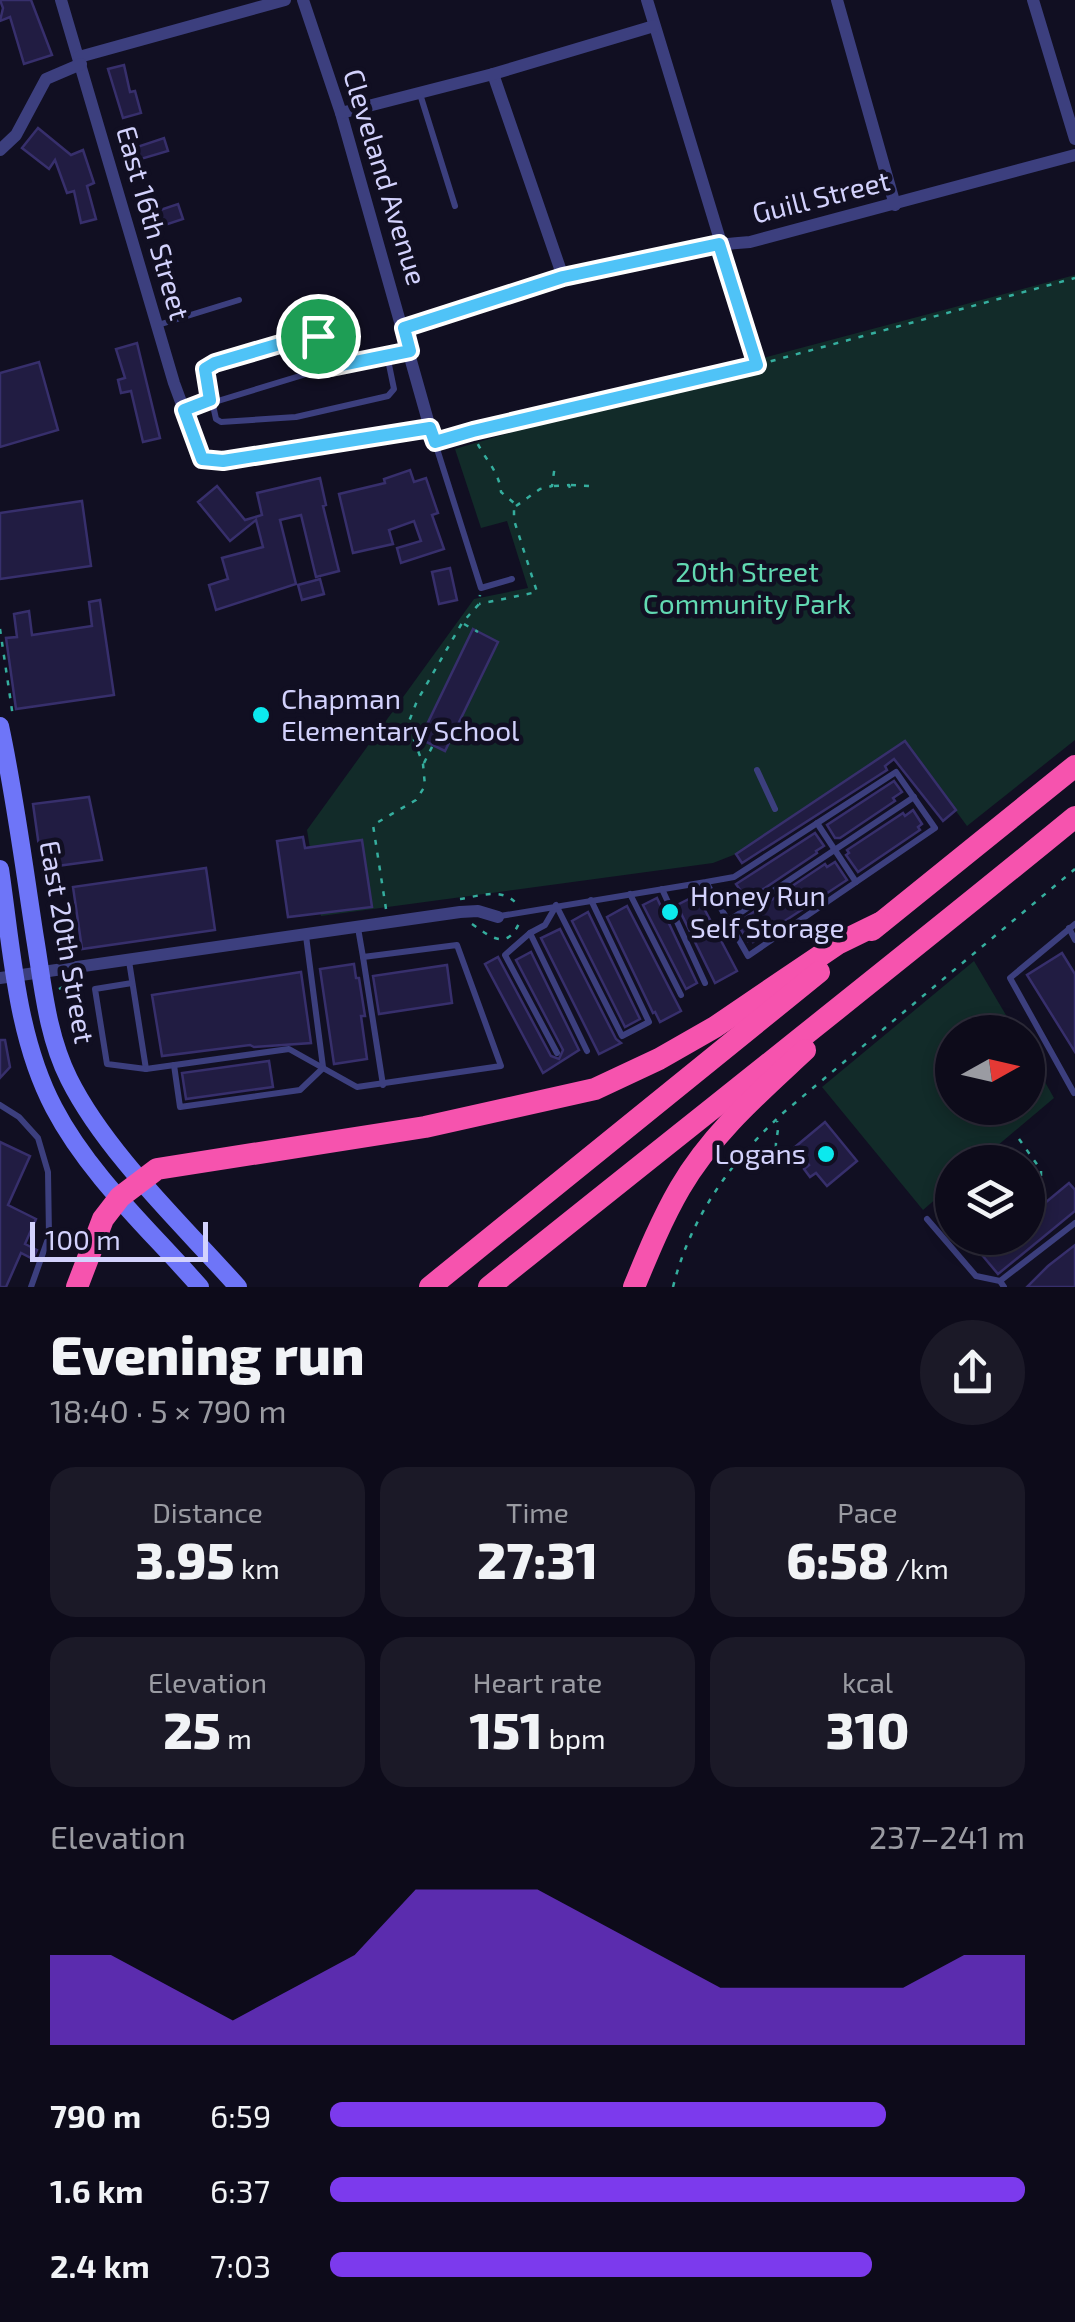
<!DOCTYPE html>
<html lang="en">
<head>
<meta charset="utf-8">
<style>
	body { margin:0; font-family:"Exo 2",sans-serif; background:#1b1927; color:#f1f3f6; height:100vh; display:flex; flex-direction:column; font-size:38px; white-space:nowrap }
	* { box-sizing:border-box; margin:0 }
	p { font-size:32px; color:#9a9ba2 }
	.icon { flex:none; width:55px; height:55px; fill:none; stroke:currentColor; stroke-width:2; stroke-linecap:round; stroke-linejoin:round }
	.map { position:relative; height:1287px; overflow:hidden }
	.sheet { display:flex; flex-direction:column; background:#0d0b1a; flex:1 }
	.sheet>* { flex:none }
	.needle { width:65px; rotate:82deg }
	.tools { position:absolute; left:935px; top:1015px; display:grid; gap:20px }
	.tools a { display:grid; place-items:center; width:110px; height:110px; border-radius:50%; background:#0d0b1a; box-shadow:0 5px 15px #0003,0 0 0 2px #2d2b39; font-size:50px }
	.scale { position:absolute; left:30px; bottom:25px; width:178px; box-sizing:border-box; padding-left:10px; border:5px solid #d3d2fd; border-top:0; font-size:28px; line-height:35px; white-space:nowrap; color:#d3d2fd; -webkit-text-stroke:8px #110f22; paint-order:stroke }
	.pin { position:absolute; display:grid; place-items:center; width:85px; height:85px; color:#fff; margin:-42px; border:5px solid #fff; border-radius:50%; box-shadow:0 2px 10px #0007 }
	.round { display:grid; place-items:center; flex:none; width:105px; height:105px; border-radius:52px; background:#1b1927 }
	.headline { display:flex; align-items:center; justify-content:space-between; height:170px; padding:0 50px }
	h1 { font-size:55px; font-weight:800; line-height:75px }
	.metrics { display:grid; grid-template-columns:repeat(3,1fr); gap:15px; height:170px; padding:10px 50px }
	.metrics div { display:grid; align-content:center; border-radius:25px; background:#1b1927; text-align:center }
	.metrics b { font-size:50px; font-weight:800 }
	.metrics small { font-size:28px; font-weight:400 }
	.metrics p { font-size:28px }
	.chart { height:280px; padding:20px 50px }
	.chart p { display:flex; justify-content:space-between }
	.chart svg { width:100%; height:180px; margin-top:10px; fill:#7c3aed; opacity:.7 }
	ul { padding:0 50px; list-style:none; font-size:32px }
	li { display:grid; grid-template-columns:160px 120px 1fr; align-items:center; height:75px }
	li i { height:25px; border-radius:12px; background:#7c3aed }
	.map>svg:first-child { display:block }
	.green { fill:#122b29 }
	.building { fill:#211c42; stroke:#372f6c; stroke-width:2.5 }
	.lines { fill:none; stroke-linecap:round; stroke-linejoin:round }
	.path { stroke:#35ae9e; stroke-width:2.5; stroke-dasharray:5 8; stroke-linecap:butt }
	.lane { stroke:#3c3f7e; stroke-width:6 }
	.street { stroke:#3c3f7e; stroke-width:12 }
	.secondary { stroke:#6e75f8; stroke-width:18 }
	.highway { stroke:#f653ae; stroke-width:22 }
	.route-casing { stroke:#fff; stroke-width:20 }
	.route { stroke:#4fc3f7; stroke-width:12 }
	.poi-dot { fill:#0ce9ee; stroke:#110f22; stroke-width:4 }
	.labels { text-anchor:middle; stroke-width:9; stroke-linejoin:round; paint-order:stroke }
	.street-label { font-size:28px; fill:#d3d2fd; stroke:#110f22 }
	.park-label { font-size:28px; fill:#62d9b2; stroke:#110f22 }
	.poi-label { font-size:28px; fill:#d3d2fd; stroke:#110f22; text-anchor:start }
</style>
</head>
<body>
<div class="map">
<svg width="1075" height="1287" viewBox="0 0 1075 1287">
	<rect width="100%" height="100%" fill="#110f22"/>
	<!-- green -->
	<g class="green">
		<polygon points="1075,275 1075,740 967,826 905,742 736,854 713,863 321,916 307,830 474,599 528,588 507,521 481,528 455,449 763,358"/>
		<polygon points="974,961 1016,1032 952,1032 952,1108 1028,1108 1028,1052 1054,1098 978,1162 952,1162 952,1185 923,1210 822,1087"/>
	</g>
	<!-- building -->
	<g class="building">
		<polygon points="0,0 31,0 52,55 24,64 10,17 0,21 3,8"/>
		<polygon points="124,65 130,92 135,91 141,113 123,118 108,69"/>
		<polygon points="38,128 71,155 83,150 94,183 87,186 96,219 81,223 74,191 67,193 55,160 49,169 22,148"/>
		<polygon points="164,138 168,151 134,161 131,149"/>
		<polygon points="178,204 183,219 162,226 157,211"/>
		<polygon points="137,343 160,438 143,442 131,391 121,393 118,380 125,378 116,349"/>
		<polygon points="39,362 58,430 0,447 0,373"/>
		<polygon points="410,470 414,482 426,478 438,513 432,515 444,549 401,563 397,548 421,541 414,521 389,530 393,544 353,553 339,494 385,483 384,479"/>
		<polygon points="320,478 326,505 323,506 339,571 316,577 301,515 280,520 296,584 216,610 209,585 228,579 222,558 263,547 256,520 230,541 198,502 217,486 245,520 262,515 257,493"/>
		<polygon points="82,501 91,566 0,579 0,513"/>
		<polygon points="450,568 457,600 439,604 432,572"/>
		<polygon points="320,579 324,594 302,600 298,585"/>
		<polygon points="100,600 114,695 16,709 6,638 17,637 14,614 29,611 32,635 92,626 89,602"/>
		<polygon points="473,629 498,642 445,751 420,739"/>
		<polygon points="905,741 956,810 943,821 894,759 885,766 887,770 742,863 736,854"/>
		<polygon points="894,781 902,792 893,798 895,801 840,838 835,838 827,825"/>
		<polygon points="89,797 102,860 42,868 33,804"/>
		<polygon points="913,810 922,824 918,827 920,830 858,872 846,855 849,853 847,850 903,813 905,816"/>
		<polygon points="815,833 824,846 816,851 817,853 747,900 736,884"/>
		<polygon points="303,837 305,848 362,840 372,907 288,917 277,841"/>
		<polygon points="835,862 847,880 753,942 751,939 748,941 737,923 825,864 827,867"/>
		<polygon points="206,868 215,930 82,949 73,887"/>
		<polygon points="697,895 737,971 715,983 677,905"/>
		<polygon points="657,898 697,983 686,989 643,905"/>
		<polygon points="627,906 681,1011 660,1022 655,1012 653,1013 607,917"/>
		<polygon points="588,912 640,1019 625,1027 572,921"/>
		<polygon points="560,929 616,1039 621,1043 599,1054 541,938"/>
		<polygon points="531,952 579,1050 543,1073 485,964 498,957 551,1056 559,1059 563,1050 516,960"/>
		<polygon points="1062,953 1075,974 1075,1052 1027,975"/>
		<polygon points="354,964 356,978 359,978 365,1016 361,1016 367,1059 334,1064 320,969"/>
		<polygon points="447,965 452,1003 379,1014 373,976"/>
		<polygon points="301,972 311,1043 254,1047 250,1045 162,1056 152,995"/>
		<polygon points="0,1040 5,1040 10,1067 0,1078"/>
		<polygon points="269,1061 273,1087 186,1099 182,1073"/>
		<polygon points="825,1122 857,1161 827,1186 816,1173 810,1177 804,1169 809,1165 795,1147"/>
		<polygon points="0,1142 30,1156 8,1205 36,1219 25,1244 37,1250 33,1259 21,1253 6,1287 0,1287"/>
		<polygon points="1069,1183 1075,1190 1075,1211 998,1274 982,1255 1003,1238 1028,1238 1028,1217"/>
		<polygon points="1075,1245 1075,1287 1027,1287 1048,1266"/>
	</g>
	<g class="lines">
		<!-- path -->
		<g class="path">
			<polyline points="752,346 756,362"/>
			<path d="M473,432C480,456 499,468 501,492L514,503V520L537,592L479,604"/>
			<polyline points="442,440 757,365 1075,278"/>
			<polyline points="571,485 590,486"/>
			<polyline points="554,486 569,485 572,495"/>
			<polyline points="516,506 540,489 552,486 555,465"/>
			<polyline points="464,624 478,632"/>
			<polyline points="0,629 13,717"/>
			<polyline points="424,763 433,745"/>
			<path d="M460,899C480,896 502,887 517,904"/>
			<polyline points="386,909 373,825 416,800 425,786 423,764 408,724 417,701 462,623 479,604 480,595"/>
			<path d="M472,924C491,937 507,952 520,921"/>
			<polyline points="59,989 74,981"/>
			<polyline points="1019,1139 1041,1170 1041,1187 1028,1199"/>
			<path d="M776,1148C775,1138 780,1131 777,1121"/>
			<polyline points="940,1208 952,1218"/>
			<polyline points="975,1238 980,1238"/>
			<path d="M673,1287C690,1218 731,1161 783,1113L1075,869"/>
		</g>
		<!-- lane -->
		<g class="lane">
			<polyline points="420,94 455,206"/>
			<polyline points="158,325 239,300"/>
			<polyline points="326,368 320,339 314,335 215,363 205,369 216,419 221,422 296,417 388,396 394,389 387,355"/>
			<polyline points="185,411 326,368 409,351"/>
			<polyline points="431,430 481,588 512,579"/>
			<polyline points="757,770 775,809"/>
			<polyline points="817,823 856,882"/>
			<polyline points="662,889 705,983"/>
			<polyline points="630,894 681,995"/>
			<polyline points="556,905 622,1036 649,1022 591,900"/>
			<polyline points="556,906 545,925 530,933 587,1051"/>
			<polyline points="500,916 706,882 748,956 935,828 896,772 734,877 706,882"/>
			<polyline points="728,921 914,797"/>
			<polyline points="1069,928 1075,940"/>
			<polyline points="530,933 505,955 557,1053"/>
			<polyline points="306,936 323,1067"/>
			<polyline points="363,957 383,1085"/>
			<polyline points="129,961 146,1069"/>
			<polyline points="132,983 95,989 107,1064 146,1069 289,1049 357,1087 501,1066 457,945 363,957 358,928"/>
			<polyline points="174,1065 180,1107 300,1090 323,1068"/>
			<polyline points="1074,1093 1010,978 1075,924"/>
			<polyline points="0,1105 19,1117 38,1138 48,1172 49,1236 31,1287"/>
			<polyline points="927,1219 976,1276 1000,1281"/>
			<polyline points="1004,1287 1000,1281 1075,1223"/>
		</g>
		<!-- street -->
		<g class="street">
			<polyline points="61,0 174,383 202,459 223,461 430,428 341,113 303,0"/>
			<polyline points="647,0 749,335"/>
			<polyline points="837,0 895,205"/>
			<polyline points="1033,0 1075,139"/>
			<polyline points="79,57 285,0"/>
			<polyline points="493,74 563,277"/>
			<polyline points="341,113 493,74 654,26"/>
			<polyline points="0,150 16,135 46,79 81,64"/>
			<path d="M404,328C515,292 633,250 750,242L1075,155"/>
			<polyline points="0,978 460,912 478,911 498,917"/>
		</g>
		<!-- secondary -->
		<g class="secondary">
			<path d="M0,726C15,796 24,867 35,938C43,986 47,1035 69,1079C106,1153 183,1225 238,1287"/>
			<path d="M0,869C12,949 16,1036 54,1108C89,1175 150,1230 200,1287"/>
		</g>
		<!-- highway -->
		<g class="highway">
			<polyline points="872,930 1075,766"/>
			<polyline points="77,1287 103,1219 120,1197 157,1169 425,1127 595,1089 659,1059 715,1027 839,943 880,923"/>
			<polyline points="430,1287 819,972"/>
			<path d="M489,1287C684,1130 881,976 1075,817"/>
			<path d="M634,1287C648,1253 662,1219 680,1188C712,1133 760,1092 805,1050"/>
		</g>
	</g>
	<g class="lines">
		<defs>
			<polygon id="route" points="719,244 757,365 473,431 435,442 430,428 223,461 202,459 184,410 210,400 205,369 215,363 314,334 320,339 326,368 410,351 404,328 563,277"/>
		</defs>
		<!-- route casing -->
		<use href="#route" class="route-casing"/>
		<!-- route -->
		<use href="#route" class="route"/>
	</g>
	<!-- markers -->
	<g class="poi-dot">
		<circle cx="261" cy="715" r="10"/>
		<circle cx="670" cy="912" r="10"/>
		<circle cx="826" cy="1154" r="10"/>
	</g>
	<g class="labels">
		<!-- street labels -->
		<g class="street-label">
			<text transform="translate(385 177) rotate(73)" y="10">Cleveland Avenue</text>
			<text transform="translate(821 197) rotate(-14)" y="10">Guill Street</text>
			<text transform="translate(153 223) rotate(74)" y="10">East 16th Street</text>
			<text transform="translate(67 942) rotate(80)" y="10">East 20th Street</text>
		</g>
		<!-- park labels -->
		<g class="park-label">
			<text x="747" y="582">20th Street<tspan x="747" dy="32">Community Park</tspan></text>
		</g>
		<!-- poi labels -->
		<g class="poi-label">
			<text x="281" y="709">Chapman<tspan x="281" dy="32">Elementary School</tspan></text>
			<text x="690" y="906">Honey Run<tspan x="690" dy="32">Self Storage</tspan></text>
			<text x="806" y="1164" text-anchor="end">Logans</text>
		</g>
	</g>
</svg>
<div class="tools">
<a><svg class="needle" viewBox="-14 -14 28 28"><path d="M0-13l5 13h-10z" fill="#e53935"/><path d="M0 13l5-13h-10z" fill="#9a9ba2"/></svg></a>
<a><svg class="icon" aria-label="layers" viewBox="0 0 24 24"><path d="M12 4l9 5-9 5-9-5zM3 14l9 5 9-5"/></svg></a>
</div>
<div class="scale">100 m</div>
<div class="pin" style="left:318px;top:336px;background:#1e9e55"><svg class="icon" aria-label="arrive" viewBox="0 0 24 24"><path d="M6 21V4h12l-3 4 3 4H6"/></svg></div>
</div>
<section class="sheet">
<div class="headline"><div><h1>Evening run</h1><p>18:40 · 5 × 790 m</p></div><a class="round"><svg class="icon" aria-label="share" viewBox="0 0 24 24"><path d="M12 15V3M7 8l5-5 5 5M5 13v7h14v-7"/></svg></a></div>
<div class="metrics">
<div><p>Distance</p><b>3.95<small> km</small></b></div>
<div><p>Time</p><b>27:31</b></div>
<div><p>Pace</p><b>6:58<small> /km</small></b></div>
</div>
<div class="metrics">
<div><p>Elevation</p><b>25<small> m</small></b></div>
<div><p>Heart rate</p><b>151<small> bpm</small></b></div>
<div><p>kcal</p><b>310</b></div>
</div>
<div class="chart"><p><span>Elevation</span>237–241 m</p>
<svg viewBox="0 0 160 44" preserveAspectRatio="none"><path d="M0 44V22L10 22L20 30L30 38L40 30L50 22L60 6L70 6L80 6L90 14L100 22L110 30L120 30L130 30L140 30L150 22L160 22V44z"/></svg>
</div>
<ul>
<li><b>790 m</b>6:59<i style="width:80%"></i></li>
<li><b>1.6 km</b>6:37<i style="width:100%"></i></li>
<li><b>2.4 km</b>7:03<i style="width:78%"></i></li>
</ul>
</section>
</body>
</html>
